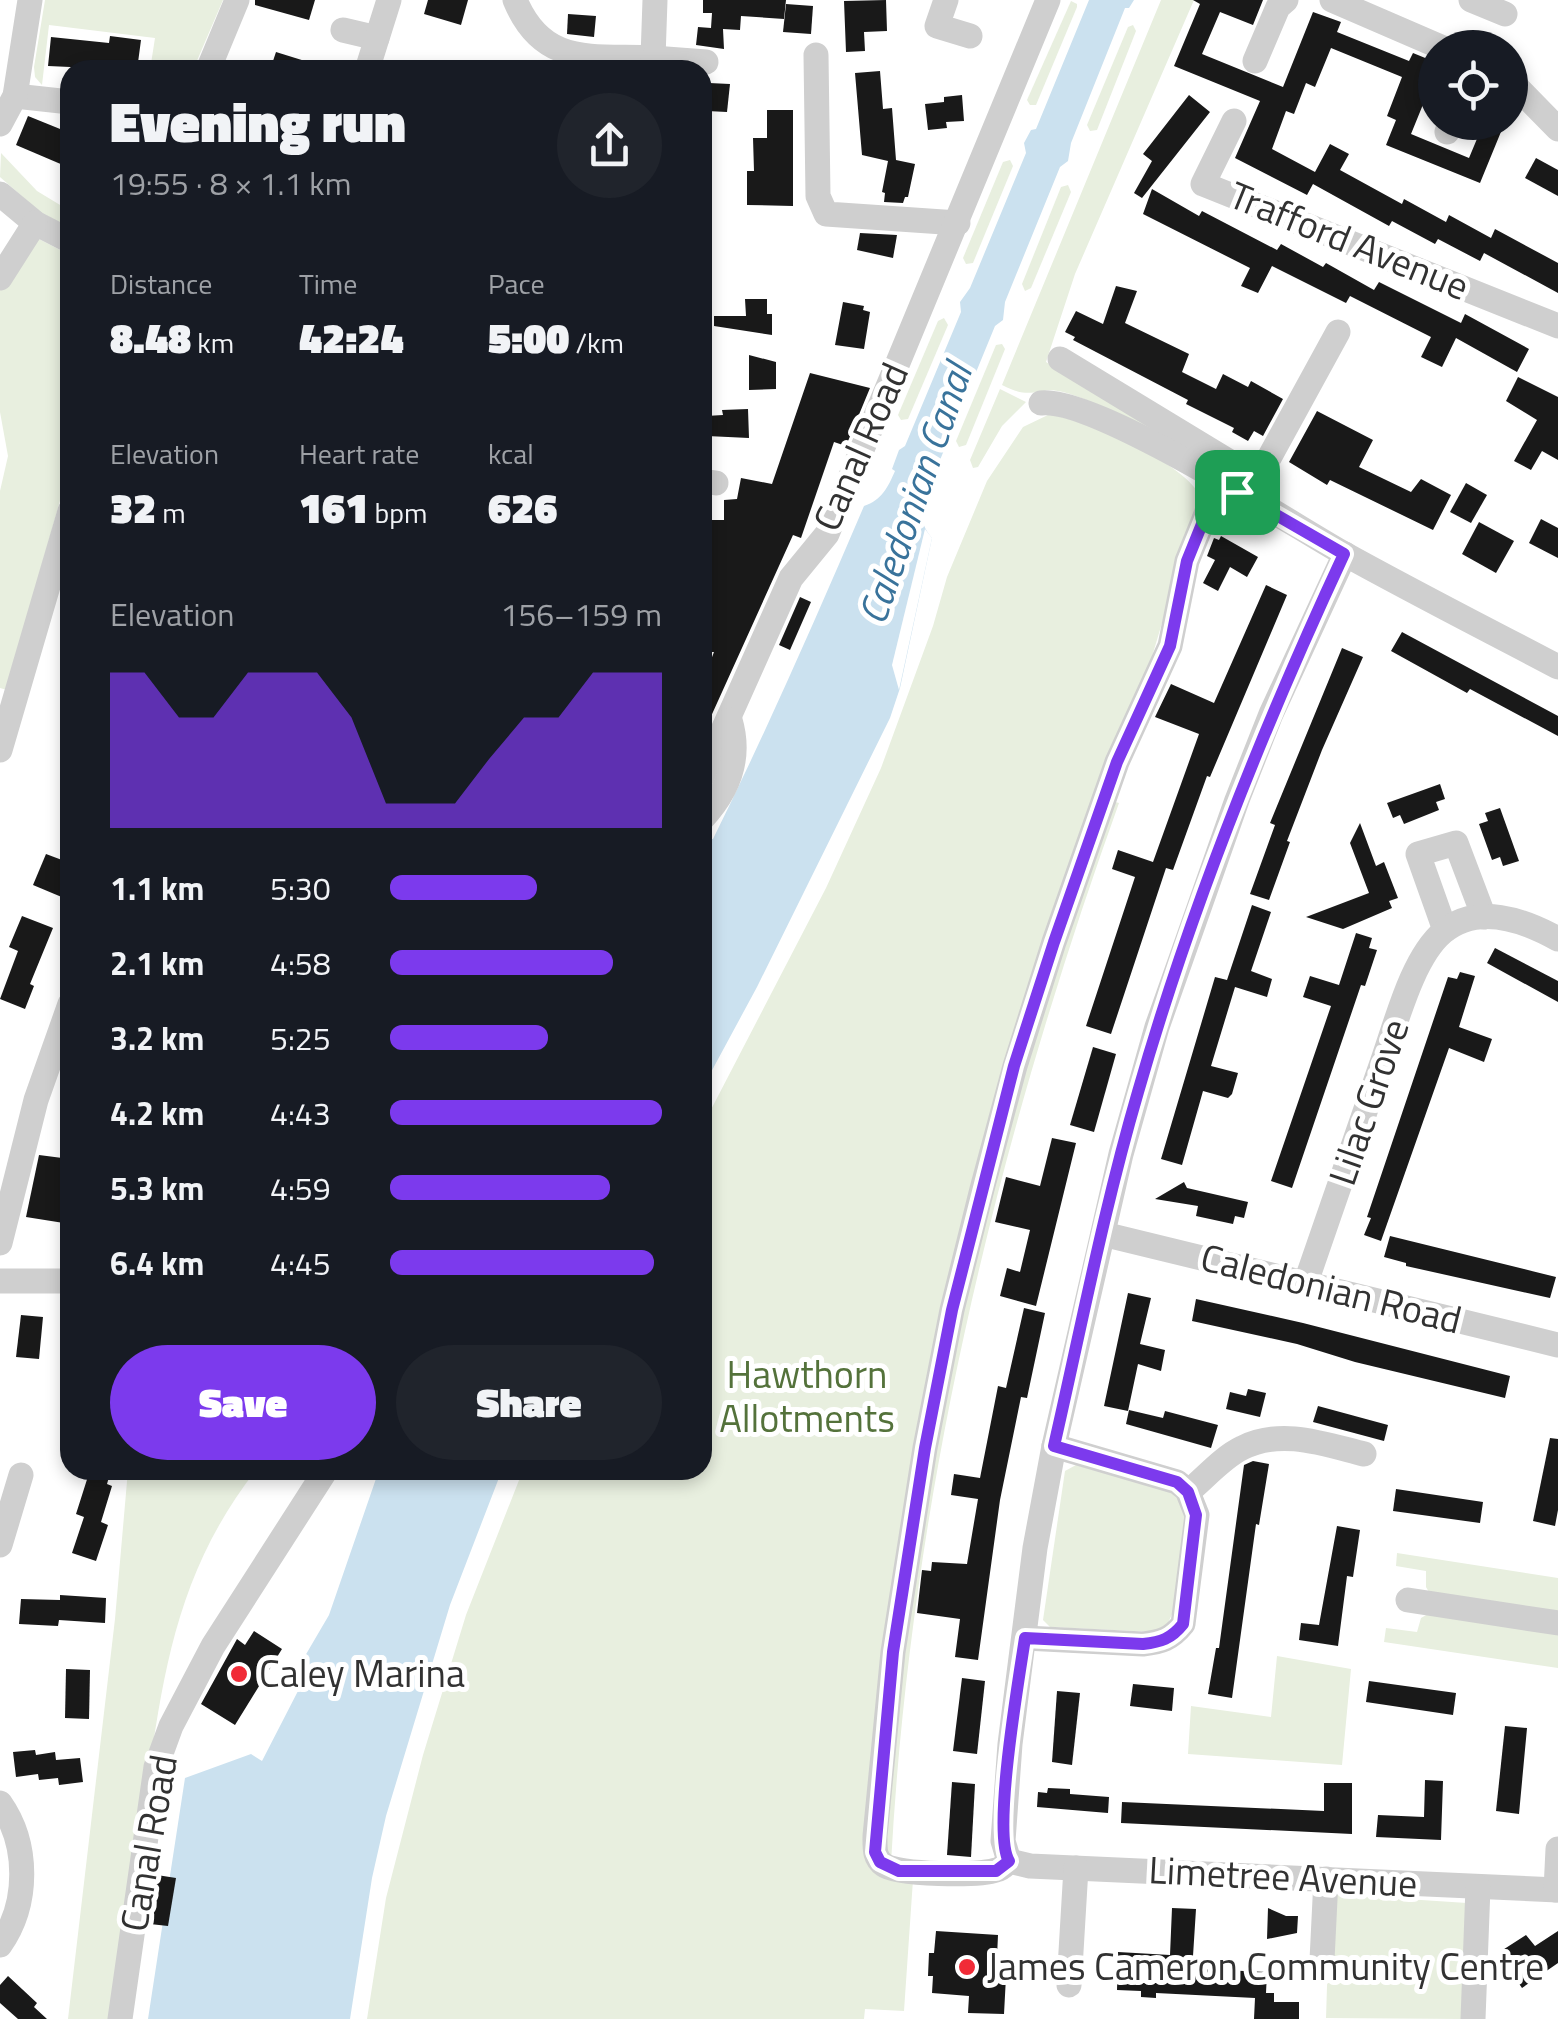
<!DOCTYPE html>
<html lang="en">
<head>
<meta charset="utf-8">
<style>
	body { margin:0; font-family:"Titillium Web",sans-serif; background:#20242c; color:#f1f3f6; height:100vh; display:flex; flex-direction:column; font-size:38px; white-space:nowrap }
	* { box-sizing:border-box; margin:0 }
	p { font-size:32px; color:#9ea1a6 }
	.icon { flex:none; width:55px; height:55px; fill:none; stroke:currentColor; stroke-width:2; stroke-linecap:round; stroke-linejoin:round }
	.map { position:relative; flex:1; overflow:hidden }
	.drawer { position:absolute; left:60px; top:60px; width:652px; height:1420px; display:flex; flex-direction:column; background:#171b24; border-radius:30px; box-shadow:0 5px 15px #0003 }
	.drawer>* { flex:none }
	.fabs { position:absolute; left:1418px; top:30px; display:grid; gap:20px }
	.fabs a { display:grid; place-items:center; width:110px; height:110px; border-radius:50%; background:#171b24; box-shadow:0 5px 15px #0003; font-size:50px }
	.pin { position:absolute; display:grid; place-items:center; width:85px; height:85px; color:#fff; margin:-42px; border-radius:20px; box-shadow:0 5px 15px #0006 }
	.round { display:grid; place-items:center; flex:none; width:105px; height:105px; border-radius:52px; background:#20242c }
	.headline { display:flex; align-items:center; justify-content:space-between; height:170px; padding:0 50px }
	h1 { font-size:55px; font-weight:800; line-height:75px }
	.figures { display:grid; grid-template-columns:repeat(3,1fr); gap:15px; height:170px; padding:10px 50px }
	.figures div { display:grid; align-content:center }
	.figures b { font-size:42px; font-weight:800 }
	.figures small { font-size:28px; font-weight:400 }
	.figures p { font-size:28px }
	.chart { height:280px; padding:20px 50px }
	.chart p { display:flex; justify-content:space-between }
	.chart svg { width:100%; height:180px; margin-top:10px; fill:#7c3aed; opacity:.7 }
	.button { display:flex; gap:20px; margin-top:auto; padding:20px 50px }
	.button a { flex:1; height:115px; border-radius:60px; background:#7c3aed; color:#fff; font-size:40px; font-weight:800; line-height:115px; text-align:center }
	.button a+a { background:#20242c; color:#f1f3f6 }
	ul { padding:0 50px; list-style:none; font-size:32px }
	li { display:grid; grid-template-columns:160px 120px 1fr; align-items:center; height:75px }
	li i { height:25px; border-radius:12px; background:#7c3aed }
	.map>svg:first-child { display:block }
	.green { fill:#e8efdf }
	.water { fill:#cbe1ef }
	.pier { fill:#fff }
	.building { fill:#191919 }
	.lines { fill:none; stroke-linecap:round; stroke-linejoin:round }
	.minor { stroke:#cfcfcf; stroke-width:25 }
	.route-casing { stroke:#fff; stroke-width:20 }
	.route { stroke:#7c3aed; stroke-width:12 }
	.poi-dot { fill:#f12b37; stroke:#fff; stroke-width:4 }
	.labels { text-anchor:middle; stroke-width:10; stroke-linejoin:round; paint-order:stroke }
	.street-label { font-size:38px; fill:#323232; stroke:#fff }
	.park-label { font-size:38px; fill:#54723b; stroke:#fff }
	.poi-label { font-size:38px; fill:#323232; stroke:#fff; text-anchor:start }
	.water-label { font-size:40px; font-style:italic; fill:#39739b; stroke:#fff }
</style>
</head>
<body>
<div class="map">
<svg width="1558" height="2019" viewBox="0 0 1558 2019">
	<rect width="100%" height="100%" fill="#fff"/>
	<!-- green -->
	<g class="green">
		<polygon points="45,0 223,0 193,70 150,70 155,38 49,25 42,85 35,77 34,67"/>
		<path d="M1161,0H1194L1075,274L1046,362L1175,435L1172,445C1137,427 1101,402 1063,392C1037,385 1035,402 1002,385Z"/>
		<polygon points="1071,1 1077,4 1077,7 1036,105 1030,105 1027,100"/>
		<polygon points="1133,25 1136,31 1097,130 1090,131 1087,125 1128,27"/>
		<polygon points="1,153 37,191 70,211 70,228 40,212 0,177"/>
		<polygon points="1010,160 1013,166 973,263 966,264 963,258 1003,162"/>
		<polygon points="1068,185 1071,192 1031,288 1025,291 1022,284 1061,187"/>
		<polygon points="39,239 70,255 70,465 7,690 0,688 0,491 8,456 0,412 0,286"/>
		<polygon points="944,318 948,325 908,419 901,420 898,415 938,321"/>
		<polygon points="1002,344 1005,349 966,445 959,447 956,441 996,345"/>
		<polygon points="1000,389 1026,402 1002,426 978,467 973,468 970,460"/>
		<path d="M1050,414C1090,423 1179,459 1200,495L1151,660L1099,797L1119,803C996,1145 911,1499 891,1863L914,1865L904,2011L865,2009L864,2019H367L386,1898L423,1755L466,1615L523,1470H702L703,1125L826,888L881,768L933,626L947,577L987,481L1023,427Z"/>
		<polygon points="1076,1465 1177,1493 1186,1514 1173,1612 1168,1623 1155,1632 1050,1627 1043,1620 1065,1471"/>
		<path d="M128,1470H256C172,1578 162,1684 143,1814C134,1883 122,1951 112,2019H68L115,1619Z"/>
		<polygon points="1397,1553 1558,1578 1558,1614 1430,1594 1426,1587 1426,1571 1396,1566"/>
		<polygon points="1428,1614 1558,1633 1558,1668 1384,1642 1386,1628 1417,1632 1421,1618"/>
		<polygon points="1277,1656 1351,1669 1342,1765 1188,1754 1191,1706 1271,1717"/>
		<polygon points="1330,1894 1467,1903 1462,2019 1326,2018"/>
	</g>
	<!-- water -->
	<g class="water">
		<path d="M1089,0H1134L1129,8H1125L1071,143L1068,161L1060,167L1005,302L1003,320L995,326L940,460L937,479C921,496 914,517 932,538L900,688L890,718L757,987L703,1087V844L705,839H713C767,730 816,618 864,506C882,500 888,487 895,471L892,469L899,450L905,446L961,312L960,302L970,288L1026,153L1024,143L1031,130L1036,129Z"/>
		<polygon points="379,1470 502,1470 450,1605 386,1816 372,1878 350,2019 148,2019 185,1778 251,1754 262,1761 298,1691 288,1685 329,1615"/>
	</g>
	<!-- pier -->
	<polygon class="pier" points="925,529 932,538 899,690 892,665"/>
	<!-- building -->
	<g class="building">
		<polygon points="255,0 315,0 309,20 255,5"/>
		<polygon points="428,0 468,0 461,25 424,14"/>
		<polygon points="703,0 786,0 784,19 741,16 740,30 723,29 724,49 696,45 698,27 711,28 712,13 703,13"/>
		<polygon points="886,0 887,31 864,32 865,51 846,52 844,1"/>
		<polygon points="1193,0 1263,0 1253,25 1220,12 1202,54 1283,87 1313,12 1341,22 1337,32 1409,61 1413,53 1435,62 1435,75 1411,134 1469,158 1484,122 1505,122 1480,183 1386,145 1396,120 1387,116 1402,77 1331,48 1315,87 1306,83 1294,114 1286,111 1272,149 1315,172 1330,144 1349,154 1340,170 1402,204 1404,199 1446,222 1449,215 1491,238 1495,229 1558,263 1558,293 1484,253 1480,261 1438,239 1435,244 1392,221 1389,226 1313,184 1307,195 1235,158 1260,101 1174,66 1200,4"/>
		<polygon points="786,4 813,6 811,34 783,32"/>
		<polygon points="568,14 596,16 594,37 567,34"/>
		<polygon points="110,36 141,40 137,70 48,66 51,37 109,43"/>
		<polygon points="276,52 321,66 320,70 270,70"/>
		<polygon points="880,71 883,109 892,108 896,160 915,164 908,197 905,197 903,203 884,202 885,193 882,192 888,161 862,155 855,73"/>
		<polygon points="709,83 730,84 727,112 707,111"/>
		<polygon points="962,95 964,121 946,122 947,128 928,130 925,104 944,102 944,97"/>
		<polygon points="1189,95 1210,112 1142,198 1134,193 1152,161 1143,154"/>
		<polygon points="767,110 793,110 793,206 747,205 747,171 754,171 753,138 767,138"/>
		<polygon points="28,116 70,133 70,168 16,145"/>
		<polygon points="1536,158 1558,170 1558,196 1525,178"/>
		<polygon points="1152,189 1199,216 1202,211 1277,250 1281,244 1323,267 1326,263 1374,290 1379,282 1461,323 1465,314 1529,349 1517,372 1456,338 1442,367 1421,357 1431,337 1350,296 1346,303 1272,266 1258,293 1241,286 1250,268 1143,214"/>
		<polygon points="860,233 897,235 893,258 857,250"/>
		<polygon points="1116,286 1137,291 1125,323 1189,354 1182,372 1216,389 1223,374 1248,387 1251,381 1283,399 1263,436 1254,431 1248,441 1232,432 1234,428 1186,404 1188,400 1073,340 1075,337 1065,332 1076,311 1103,324"/>
		<polygon points="745,299 767,299 767,314 772,314 772,335 714,326 714,316 746,316"/>
		<polygon points="843,302 864,306 863,310 870,312 864,349 835,345"/>
		<polygon points="749,355 776,362 776,389 749,390"/>
		<polygon points="810,373 870,388 846,446 834,442 801,538 793,535 708,723 702,720 702,683 714,652 702,652 702,552 709,552 708,520 724,520 724,500 737,499 741,478 772,484"/>
		<polygon points="1518,377 1558,397 1558,460 1542,451 1531,470 1514,461 1537,420 1506,401"/>
		<polygon points="748,409 749,438 707,436 706,416 723,415 722,410"/>
		<polygon points="1317,411 1373,440 1359,467 1411,492 1421,479 1451,495 1433,530 1330,480 1327,485 1289,462"/>
		<polygon points="1466,483 1487,495 1471,523 1450,512"/>
		<polygon points="1541,519 1558,528 1558,558 1529,543"/>
		<polygon points="1479,522 1514,541 1496,573 1462,554"/>
		<polygon points="1221,536 1258,557 1247,577 1230,567 1218,591 1203,583 1215,560 1207,556 1214,538 1219,540"/>
		<polygon points="1266,585 1287,595 1210,777 1207,776 1173,870 1166,868 1111,1034 1086,1026 1135,877 1112,869 1118,850 1153,862 1199,734 1155,717 1171,684 1214,703"/>
		<polygon points="800,597 811,602 790,650 779,645"/>
		<polygon points="1402,632 1558,716 1558,736 1470,689 1467,693 1391,651"/>
		<polygon points="1342,648 1363,657 1322,750 1287,841 1290,842 1269,900 1250,894 1275,825 1270,823"/>
		<polygon points="1440,784 1445,799 1436,802 1439,810 1404,824 1400,815 1393,818 1387,803"/>
		<polygon points="1500,808 1519,861 1503,866 1500,857 1492,860 1479,824 1488,821 1485,813"/>
		<polygon points="1360,823 1376,866 1384,862 1398,898 1389,901 1392,908 1343,929 1306,917 1369,893 1350,843"/>
		<polygon points="46,854 70,863 70,883 64,898 33,885"/>
		<polygon points="1252,905 1271,912 1251,971 1272,979 1267,997 1235,987 1211,1066 1238,1073 1232,1094 1228,1098 1203,1091 1182,1165 1161,1159 1215,977 1227,980"/>
		<polygon points="22,916 53,928 30,984 34,986 25,1009 0,999 18,951 9,947"/>
		<polygon points="1356,933 1372,938 1369,948 1377,950 1365,986 1361,985 1292,1188 1271,1181 1331,1006 1303,997 1310,976 1339,985"/>
		<polygon points="1495,948 1558,981 1558,1002 1487,963"/>
		<polygon points="1460,972 1475,976 1459,1027 1492,1039 1484,1062 1449,1048 1381,1241 1364,1235 1371,1218 1367,1217 1448,977 1457,979"/>
		<polygon points="1093,1047 1116,1054 1094,1132 1070,1125"/>
		<polygon points="1052,1138 1076,1143 1036,1306 1000,1296 1007,1268 1020,1272 1030,1230 995,1222 1006,1177 1040,1186"/>
		<polygon points="39,1155 70,1159 70,1224 26,1217"/>
		<polygon points="1184,1182 1187,1188 1248,1202 1244,1218 1235,1216 1233,1224 1196,1216 1198,1206 1155,1199"/>
		<polygon points="1390,1236 1556,1277 1550,1298 1406,1266 1406,1263 1384,1257"/>
		<polygon points="1128,1293 1151,1298 1140,1344 1165,1350 1161,1371 1138,1364 1128,1411 1104,1406"/>
		<polygon points="1196,1299 1303,1323 1510,1376 1505,1398 1355,1362 1297,1344 1192,1321"/>
		<polygon points="1024,1308 1045,1313 1027,1398 1021,1397 1000,1500 978,1660 955,1657 960,1619 917,1613 922,1570 931,1571 932,1562 967,1564 978,1499 951,1495 954,1474 980,1478 998,1386 1006,1388"/>
		<polygon points="21,1315 43,1317 39,1359 16,1357"/>
		<polygon points="1248,1389 1266,1393 1260,1417 1226,1409 1230,1392 1246,1396"/>
		<polygon points="1318,1406 1388,1425 1384,1441 1313,1422"/>
		<polygon points="1129,1410 1163,1418 1165,1411 1218,1425 1211,1448 1126,1424"/>
		<polygon points="1550,1438 1558,1439 1558,1510 1555,1526 1533,1521"/>
		<polygon points="1253,1461 1269,1464 1259,1525 1256,1524 1232,1698 1208,1694 1216,1648 1219,1648 1244,1465"/>
		<polygon points="90,1470 111,1470 107,1484 112,1486 101,1522 108,1525 96,1561 72,1553 84,1517 76,1514"/>
		<polygon points="1396,1489 1483,1502 1480,1523 1393,1511"/>
		<polygon points="1337,1526 1360,1530 1353,1577 1347,1576 1338,1646 1299,1640 1301,1623 1319,1625"/>
		<polygon points="60,1595 106,1598 105,1623 59,1620 58,1626 19,1624 21,1599 60,1600"/>
		<polygon points="254,1631 282,1649 235,1725 201,1704 237,1639 245,1645"/>
		<polygon points="66,1669 90,1670 89,1719 65,1718"/>
		<polygon points="962,1678 985,1681 977,1754 953,1751"/>
		<polygon points="1369,1681 1456,1693 1453,1715 1366,1702"/>
		<polygon points="1133,1684 1174,1688 1172,1711 1130,1706"/>
		<polygon points="1057,1691 1080,1693 1072,1765 1052,1762"/>
		<polygon points="1505,1726 1527,1728 1519,1814 1496,1811"/>
		<polygon points="35,1750 36,1755 55,1752 56,1760 80,1758 83,1782 59,1785 58,1778 39,1780 38,1774 16,1777 13,1752"/>
		<polygon points="1425,1780 1443,1781 1441,1840 1376,1837 1378,1815 1424,1817"/>
		<polygon points="952,1782 975,1784 971,1857 947,1855"/>
		<polygon points="1324,1783 1352,1783 1352,1834 1121,1823 1122,1802 1324,1811"/>
		<polygon points="1048,1788 1070,1789 1070,1794 1109,1797 1108,1813 1037,1807 1038,1792 1047,1793"/>
		<polygon points="157,1875 176,1878 168,1926 150,1924"/>
		<polygon points="1172,1908 1196,1909 1193,1956 1205,1958 1175,1968 1267,1972 1266,1993 1274,1993 1274,2002 1299,2002 1299,2019 1254,2019 1255,1998 1156,1993 1156,1998 1141,1997 1141,1991 1117,1990 1118,1952 1170,1955"/>
		<polygon points="1268,1908 1286,1916 1298,1916 1297,1933 1267,1939"/>
		<polygon points="936,1931 998,1935 997,1957 1007,1958 1004,2014 968,2013 969,1996 932,1993 933,1976 928,1976 929,1953 934,1953"/>
		<polygon points="1558,1931 1558,1963 1522,1988 1498,1953 1526,1935 1535,1946"/>
		<polygon points="8,1976 37,2003 34,2007 47,2019 18,2019 0,2003 0,1985"/>
	</g>
	<g class="lines">
		<!-- minor -->
		<g class="minor">
			<path d="M515,0C543,67 591,55 653,58L655,0"/>
			<polyline points="946,0 937,26 970,36"/>
			<polyline points="1332,0 1443,48"/>
			<polyline points="1471,0 1505,14"/>
			<polyline points="343,30 377,38"/>
			<polyline points="816,55 818,196 826,214 958,223"/>
			<polyline points="653,58 706,62"/>
			<polyline points="1255,61 1278,7 1286,0"/>
			<polyline points="208,70 237,0"/>
			<polyline points="367,70 389,0"/>
			<polyline points="1510,80 1558,129"/>
			<polyline points="15,96 70,102"/>
			<polyline points="1234,121 1203,184 1558,326"/>
			<polyline points="0,124 15,96 30,0"/>
			<polyline points="1447,132 1451,122"/>
			<polyline points="0,194 35,223 70,241"/>
			<polyline points="0,278 35,223"/>
			<polyline points="1060,359 1238,467 1244,474 1237,493"/>
			<path d="M1041,403C1095,397 1285,520 1341,552C1413,592 1486,629 1558,667"/>
			<polyline points="1244,474 1263,469 1338,332"/>
			<polyline points="702,481 716,483"/>
			<polyline points="0,750 70,511"/>
			<polyline points="702,777 791,578 827,534 1048,0"/>
			<path d="M702,819C729,790 741,757 730,720"/>
			<polyline points="1445,930 1418,854 1456,843 1484,917"/>
			<polyline points="1103,1234 1558,1345"/>
			<polyline points="0,1243 36,1100 70,1004"/>
			<polyline points="0,1281 70,1281"/>
			<path d="M1306,1282C1332,1207 1358,1131 1384,1057C1397,1020 1413,957 1443,932C1477,903 1524,920 1558,939"/>
			<path d="M1188,1492C1205,1478 1223,1457 1242,1448C1281,1428 1324,1444 1364,1454"/>
			<polyline points="0,1545 21,1475"/>
			<polyline points="1408,1600 1558,1623"/>
			<path d="M1025,1638L1143,1644C1161,1642 1171,1639 1183,1624L1197,1515L1187,1490L1177,1482L1054,1446"/>
			<path d="M0,1803C29,1844 29,1904 0,1945"/>
			<path d="M1009,1861C1005,1865 1002,1869 996,1870C980,1876 897,1875 884,1865C874,1858 875,1848 875,1836L893,1652L925,1448L952,1310L982,1189L1015,1066L1054,942L1117,762L1170,646L1187,561L1219,482"/>
			<polyline points="1009,1861 1003,1841 1010,1744 1035,1548 1054,1446 1121,1154 1157,1027 1237,800 1271,714 1345,554"/>
			<polyline points="1009,1861 1030,1866 1558,1890"/>
			<polyline points="1556,1890 1558,1849"/>
			<polyline points="1322,1960 1326,1879"/>
			<polyline points="1069,1985 1076,1868"/>
			<polyline points="120,2019 156,1767 171,1726 213,1646 326,1470"/>
			<polyline points="1473,2019 1478,1887"/>
		</g>
	</g>
	<g class="lines">
		<defs>
			<path id="route" d="M1219,482L1344,554C1263,728 1191,907 1138,1092C1104,1208 1081,1328 1054,1446L1177,1482L1188,1492L1196,1515L1183,1624C1171,1639 1161,1642 1143,1644L1025,1638C1019,1678 992,1833 1009,1861L996,1871H899L880,1862L875,1852L893,1652L925,1448L952,1310L1014,1066L1054,942L1117,762L1170,646L1187,561Z"/>
		</defs>
		<!-- route casing -->
		<use href="#route" class="route-casing"/>
		<!-- route -->
		<use href="#route" class="route"/>
	</g>
	<!-- markers -->
	<g class="poi-dot">
		<circle cx="239" cy="1674" r="10"/>
		<circle cx="967" cy="1967" r="10"/>
	</g>
	<g class="labels">
		<!-- street labels -->
		<g class="street-label">
			<text transform="translate(1349 241) rotate(22)" y="13">Trafford Avenue</text>
			<text transform="translate(861 447) rotate(-66)" y="13">Canal Road</text>
			<text transform="translate(1369 1102) rotate(-71)" y="13">Lilac Grove</text>
			<text transform="translate(1331 1289) rotate(14)" y="13">Caledonian Road</text>
			<text transform="translate(149 1843) rotate(-80)" y="13">Canal Road</text>
			<text transform="translate(1283 1877) rotate(3)" y="13">Limetree Avenue</text>
		</g>
		<!-- park labels -->
		<g class="park-label">
			<text x="807" y="1388">Hawthorn<tspan x="807" dy="44">Allotments</tspan></text>
		</g>
		<!-- poi labels -->
		<g class="poi-label">
			<text x="259" y="1687">Caley Marina</text>
			<text x="987" y="1980">James Cameron Community Centre</text>
		</g>
		<!-- water labels -->
		<g class="water-label">
			<text transform="translate(915 494) rotate(-71)" y="14">Caledonian Canal</text>
		</g>
	</g>
</svg>
<div class="fabs">
<a><svg class="icon" aria-label="locate" viewBox="0 0 24 24"><circle cx="12" cy="12" r="6"/><path d="M12 2v4M12 18v4M2 12h4M18 12h4"/></svg></a>
</div>
<div class="pin" style="left:1237px;top:492px;background:#1e9e55"><svg class="icon" aria-label="arrive" viewBox="0 0 24 24"><path d="M6 21V4h12l-3 4 3 4H6"/></svg></div>
<section class="drawer">
<div class="headline"><div><h1>Evening run</h1><p>19:55 · 8 × 1.1 km</p></div><a class="round"><svg class="icon" aria-label="share" viewBox="0 0 24 24"><path d="M12 15V3M7 8l5-5 5 5M5 13v7h14v-7"/></svg></a></div>
<div class="figures">
<div><p>Distance</p><b>8.48<small> km</small></b></div>
<div><p>Time</p><b>42:24</b></div>
<div><p>Pace</p><b>5:00<small> /km</small></b></div>
</div>
<div class="figures">
<div><p>Elevation</p><b>32<small> m</small></b></div>
<div><p>Heart rate</p><b>161<small> bpm</small></b></div>
<div><p>kcal</p><b>626</b></div>
</div>
<div class="chart"><p><span>Elevation</span>156–159 m</p>
<svg viewBox="0 0 160 44" preserveAspectRatio="none"><path d="M0 44V6L10 6L20 17L30 17L40 6L50 6L60 6L70 17L80 38L90 38L100 38L110 27L120 17L130 17L140 6L150 6L160 6V44z"/></svg>
</div>
<ul>
<li><b>1.1 km</b>5:30<i style="width:54%"></i></li>
<li><b>2.1 km</b>4:58<i style="width:82%"></i></li>
<li><b>3.2 km</b>5:25<i style="width:58%"></i></li>
<li><b>4.2 km</b>4:43<i style="width:100%"></i></li>
<li><b>5.3 km</b>4:59<i style="width:81%"></i></li>
<li><b>6.4 km</b>4:45<i style="width:97%"></i></li>
</ul>
<div class="button"><a>Save</a><a>Share</a></div>
</section>
</div>
</body>
</html>
